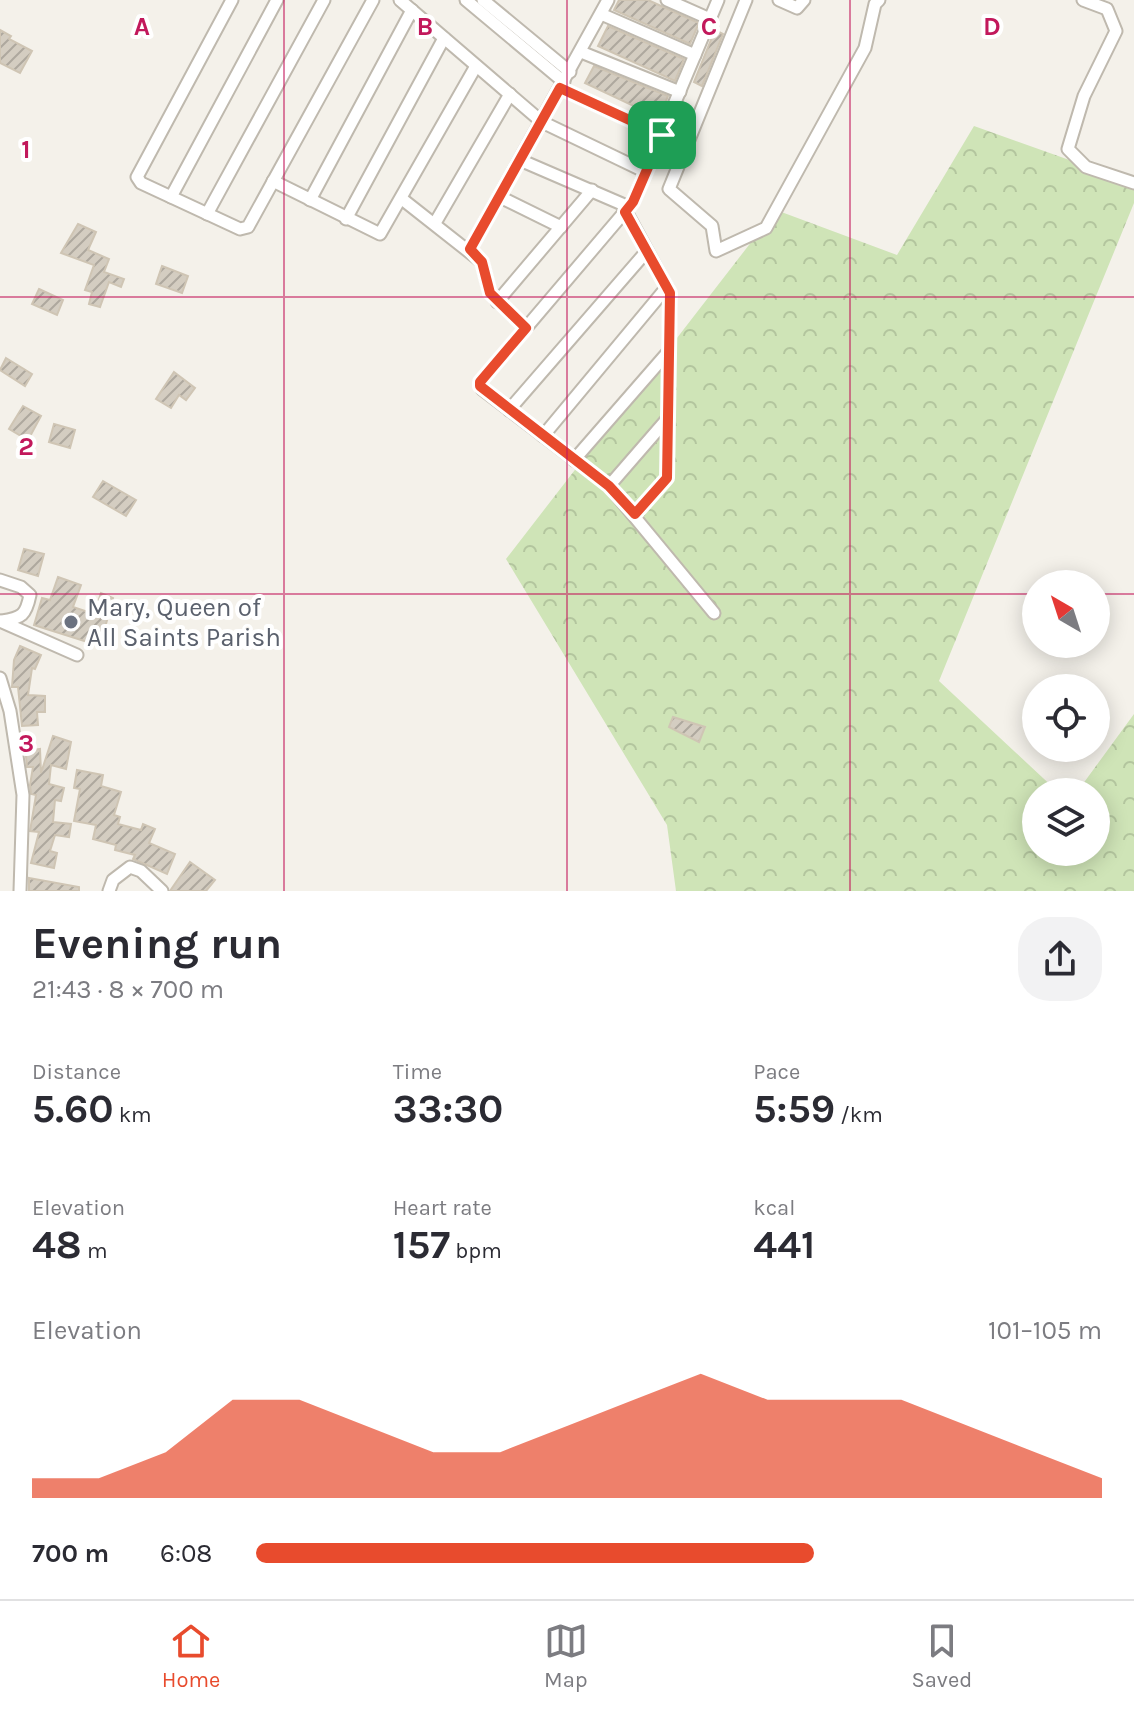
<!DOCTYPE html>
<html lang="en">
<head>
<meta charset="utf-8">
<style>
	body { margin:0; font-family:Karla,sans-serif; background:#f2f2f3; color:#2b2b33; height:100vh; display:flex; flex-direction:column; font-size:30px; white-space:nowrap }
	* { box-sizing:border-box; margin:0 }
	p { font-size:26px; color:#7c7c81 }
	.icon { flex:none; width:44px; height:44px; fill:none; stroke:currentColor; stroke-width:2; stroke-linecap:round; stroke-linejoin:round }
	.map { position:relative; height:891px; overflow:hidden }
	.sheet { display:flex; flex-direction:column; background:#fff; flex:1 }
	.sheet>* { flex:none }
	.needle { width:52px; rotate:321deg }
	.buttons { position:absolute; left:1022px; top:570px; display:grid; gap:16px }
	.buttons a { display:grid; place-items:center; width:88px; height:88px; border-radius:50%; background:#fff; box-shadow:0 4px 20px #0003; font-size:40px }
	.pin { position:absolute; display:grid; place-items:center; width:68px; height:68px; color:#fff; margin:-34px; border-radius:16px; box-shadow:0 4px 12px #0006 }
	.round { display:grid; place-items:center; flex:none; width:84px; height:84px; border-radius:32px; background:#f2f2f3 }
	.head { display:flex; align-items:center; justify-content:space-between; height:136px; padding:0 32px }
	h1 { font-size:44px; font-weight:700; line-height:60px }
	.stats { display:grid; grid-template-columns:repeat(3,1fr); gap:12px; height:136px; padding:8px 32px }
	.stats div { display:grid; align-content:center }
	.stats b { font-size:40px; font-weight:700 }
	.stats small { font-size:22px; font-weight:400 }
	.stats p { font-size:22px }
	.chart { height:224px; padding:16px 32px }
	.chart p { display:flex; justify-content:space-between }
	.chart svg { width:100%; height:144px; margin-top:8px; fill:#e84b2d; opacity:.7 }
	ul { padding:0 32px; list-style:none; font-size:26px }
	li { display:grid; grid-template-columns:128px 96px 1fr; align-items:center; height:60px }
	li i { height:20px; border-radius:10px; background:#e84b2d }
	.menu { display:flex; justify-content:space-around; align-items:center; height:112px; border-top:2px solid #e1e1e2; background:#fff; font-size:22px; color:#7c7c81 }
	.menu a { display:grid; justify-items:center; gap:4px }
	.menu .active { color:#e84b2d }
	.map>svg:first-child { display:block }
	.forest { fill:url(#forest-crowns) }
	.building { fill:url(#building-hatch); stroke:#cfc5b4; stroke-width:2 }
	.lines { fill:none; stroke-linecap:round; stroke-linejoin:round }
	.minor-casing { stroke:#bfb9ae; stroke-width:15 }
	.minor { stroke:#fff; stroke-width:11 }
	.route-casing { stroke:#fff; stroke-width:16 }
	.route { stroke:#e84b2d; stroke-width:10 }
	.grid { fill:none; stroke:#c2185b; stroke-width:2; stroke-opacity:0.55 }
	.worship-dot { fill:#6b7280; stroke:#fff; stroke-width:3 }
	.labels { text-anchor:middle; stroke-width:8; stroke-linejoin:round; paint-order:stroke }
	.worship-label { font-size:26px; fill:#5b616d; stroke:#fff; text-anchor:start }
	.grid-label { font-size:26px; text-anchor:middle; font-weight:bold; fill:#c2185b; stroke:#fff; stroke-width:8; stroke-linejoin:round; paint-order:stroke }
</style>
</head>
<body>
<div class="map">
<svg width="1134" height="891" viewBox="0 0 1134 891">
	<defs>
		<pattern id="forest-crowns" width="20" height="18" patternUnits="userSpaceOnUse" patternTransform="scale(2)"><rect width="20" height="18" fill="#cfe4b7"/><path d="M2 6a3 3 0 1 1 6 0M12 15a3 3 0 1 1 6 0" fill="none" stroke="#b3c59e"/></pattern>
		<pattern id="building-hatch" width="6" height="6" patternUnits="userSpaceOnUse" patternTransform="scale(2)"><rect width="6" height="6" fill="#d4cdc1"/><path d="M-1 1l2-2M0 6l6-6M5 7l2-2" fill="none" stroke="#aea89e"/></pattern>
	</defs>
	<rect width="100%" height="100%" fill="#f4f1ea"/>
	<!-- forest -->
	<polygon class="forest" points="974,126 1134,183 1134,203 939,681 1058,792 1036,792 1036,852 1096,852 1096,792 1077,792 1134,714 1134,891 676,891 667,825 506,559 776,210 897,255"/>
	<!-- building -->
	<g class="building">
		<polygon points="619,0 648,0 699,23 690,44 614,10"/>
		<polygon points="608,26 684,59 675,81 598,46"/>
		<polygon points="0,30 11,36 9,39 32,51 20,73 0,63"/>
		<polygon points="715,30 723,34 702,86 694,82"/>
		<polygon points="594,66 668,96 659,118 585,83"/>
		<polygon points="78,224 96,232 88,250 109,259 104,272 124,279 121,287 109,282 100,307 89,304 92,292 85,290 94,265 61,253"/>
		<polygon points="162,266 188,276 182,293 156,284"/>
		<polygon points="39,289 63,300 57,315 32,304"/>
		<polygon points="6,358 32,374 25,386 0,370"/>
		<polygon points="174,372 195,388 186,400 179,395 171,408 156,399"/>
		<polygon points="23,406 41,416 28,440 9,429"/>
		<polygon points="54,424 75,430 70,448 49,442"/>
		<polygon points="103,481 136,500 126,516 93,497"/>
		<polygon points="24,549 44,554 38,576 18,570"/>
		<polygon points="58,577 81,585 73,607 94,614 101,593 113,598 100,646 34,625 42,598 50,600"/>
		<polygon points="20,646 41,655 35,669 32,668 28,695 45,696 45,712 37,712 38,725 22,726 18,687 12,687 14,660"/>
		<polygon points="673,717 705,727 699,742 669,727"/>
		<polygon points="53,736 71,742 66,769 51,765 49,784 64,788 61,801 55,800 53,822 71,824 69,837 55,835 50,851 57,853 54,868 31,863 39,832 30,831 36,795 31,794 30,785 33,767 27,767 26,757 26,751 40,749 41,773"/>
		<polygon points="77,770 103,775 101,786 121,792 114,815 120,817 118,824 141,830 143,824 155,829 149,843 175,854 167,874 133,859 135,855 115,850 116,845 93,839 96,825 74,821 80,789 74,788"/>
		<polygon points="190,862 215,880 206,891 170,891"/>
		<polygon points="29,878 79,887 79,891 29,891"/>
	</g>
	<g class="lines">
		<defs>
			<g id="minor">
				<polyline points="232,0 137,177 141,183 240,229 248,227 373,0"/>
				<polyline points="400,0 542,122 646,172"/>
				<polyline points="466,0 564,82"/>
				<polyline points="483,0 570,72"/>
				<polyline points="667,0 710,19"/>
				<polyline points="746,0 669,189 712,226 716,251 766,228 865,48 875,4 879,0"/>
				<polyline points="779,0 797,8 804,0"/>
				<polyline points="1083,0 1107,9 1116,31 1084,96 1068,149 1086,167 1134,183"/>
				<polyline points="601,14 695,55"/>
				<polyline points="581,52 680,92"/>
				<polyline points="560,88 662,135"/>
				<polyline points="520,160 622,204 670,293 667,478 635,514"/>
				<polyline points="273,181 380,234 476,66"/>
				<polyline points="171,197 277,0"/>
				<polyline points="500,197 561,227"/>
				<polyline points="402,199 482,262 490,293 526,328"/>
				<polyline points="310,200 412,10"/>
				<polyline points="207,214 324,0"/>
				<polyline points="346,219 444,38"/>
				<polyline points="435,223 510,94"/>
				<polyline points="470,249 608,0"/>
				<polyline points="497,302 592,190"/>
				<polyline points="509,410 646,252"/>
				<polyline points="543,436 667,287"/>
				<polyline points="574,460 669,351"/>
				<polyline points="609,486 668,418"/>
				<path d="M0,580L21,587L30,595C26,615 22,618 2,621"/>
				<polyline points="714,613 609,486 482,389 480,382 633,202 718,0"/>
				<polyline points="0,621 77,655"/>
				<polyline points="0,678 10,711 23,795 20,891"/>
				<polyline points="109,891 113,880 130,867 141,871 162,891"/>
			</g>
		</defs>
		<!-- minor casing -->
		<use href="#minor" class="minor-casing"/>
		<!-- minor -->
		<use href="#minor" class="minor"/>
	</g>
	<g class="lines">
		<defs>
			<polygon id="route" points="560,88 662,135 633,202 625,212 670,293 667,478 635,514 609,486 480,386 480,382 526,328 490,293 482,262 470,249"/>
		</defs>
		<!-- route casing -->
		<use href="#route" class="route-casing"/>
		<!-- route -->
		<use href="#route" class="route"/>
	</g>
	<!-- grid -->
	<path class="grid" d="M284,0V891M567,0V891M850,0V891M0,297H1134M0,594H1036M1096,594H1134"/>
	<!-- markers -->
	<circle class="worship-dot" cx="71" cy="622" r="8"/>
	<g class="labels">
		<!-- worship labels -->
		<g class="worship-label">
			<text x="87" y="616">Mary, Queen of<tspan x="87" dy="30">All Saints Parish</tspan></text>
		</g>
	</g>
	<g class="grid-label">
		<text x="142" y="35">A</text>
		<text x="425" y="35">B</text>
		<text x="709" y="35">C</text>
		<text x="992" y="35">D</text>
		<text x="26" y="158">1</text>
		<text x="26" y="455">2</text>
		<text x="26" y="752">3</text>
	</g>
</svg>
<div class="buttons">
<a><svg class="needle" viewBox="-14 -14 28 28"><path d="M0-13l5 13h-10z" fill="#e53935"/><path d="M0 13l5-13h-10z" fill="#7c7c81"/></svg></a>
<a><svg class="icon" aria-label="locate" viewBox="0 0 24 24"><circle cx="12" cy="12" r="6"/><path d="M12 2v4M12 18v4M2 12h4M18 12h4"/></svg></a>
<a><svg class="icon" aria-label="layers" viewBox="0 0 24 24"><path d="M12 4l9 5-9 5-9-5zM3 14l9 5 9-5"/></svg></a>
</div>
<div class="pin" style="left:662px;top:135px;background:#1e9e55"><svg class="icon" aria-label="arrive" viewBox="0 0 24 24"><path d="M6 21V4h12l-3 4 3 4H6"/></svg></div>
</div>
<section class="sheet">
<div class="head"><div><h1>Evening run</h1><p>21:43 · 8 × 700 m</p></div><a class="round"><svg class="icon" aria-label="share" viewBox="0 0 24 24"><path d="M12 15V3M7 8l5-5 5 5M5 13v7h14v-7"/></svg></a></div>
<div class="stats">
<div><p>Distance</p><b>5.60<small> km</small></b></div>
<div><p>Time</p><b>33:30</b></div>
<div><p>Pace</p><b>5:59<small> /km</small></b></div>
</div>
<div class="stats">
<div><p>Elevation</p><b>48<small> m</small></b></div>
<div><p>Heart rate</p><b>157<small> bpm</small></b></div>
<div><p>kcal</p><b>441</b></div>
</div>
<div class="chart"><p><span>Elevation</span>101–105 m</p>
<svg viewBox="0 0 160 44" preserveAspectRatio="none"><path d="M0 44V38L10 38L20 30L30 14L40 14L50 22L60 30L70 30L80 22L90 14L100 6L110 14L120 14L130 14L140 22L150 30L160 38V44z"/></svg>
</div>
<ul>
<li><b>700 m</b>6:08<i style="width:66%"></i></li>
</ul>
</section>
<nav class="menu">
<a class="active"><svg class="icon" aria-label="home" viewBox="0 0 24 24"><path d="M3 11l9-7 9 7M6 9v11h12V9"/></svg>Home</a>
<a><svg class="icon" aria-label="map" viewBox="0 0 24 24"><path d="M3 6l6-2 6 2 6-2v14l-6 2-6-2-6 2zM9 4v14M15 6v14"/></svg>Map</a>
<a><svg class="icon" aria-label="saved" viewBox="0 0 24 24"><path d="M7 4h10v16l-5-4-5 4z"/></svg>Saved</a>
</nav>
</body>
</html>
